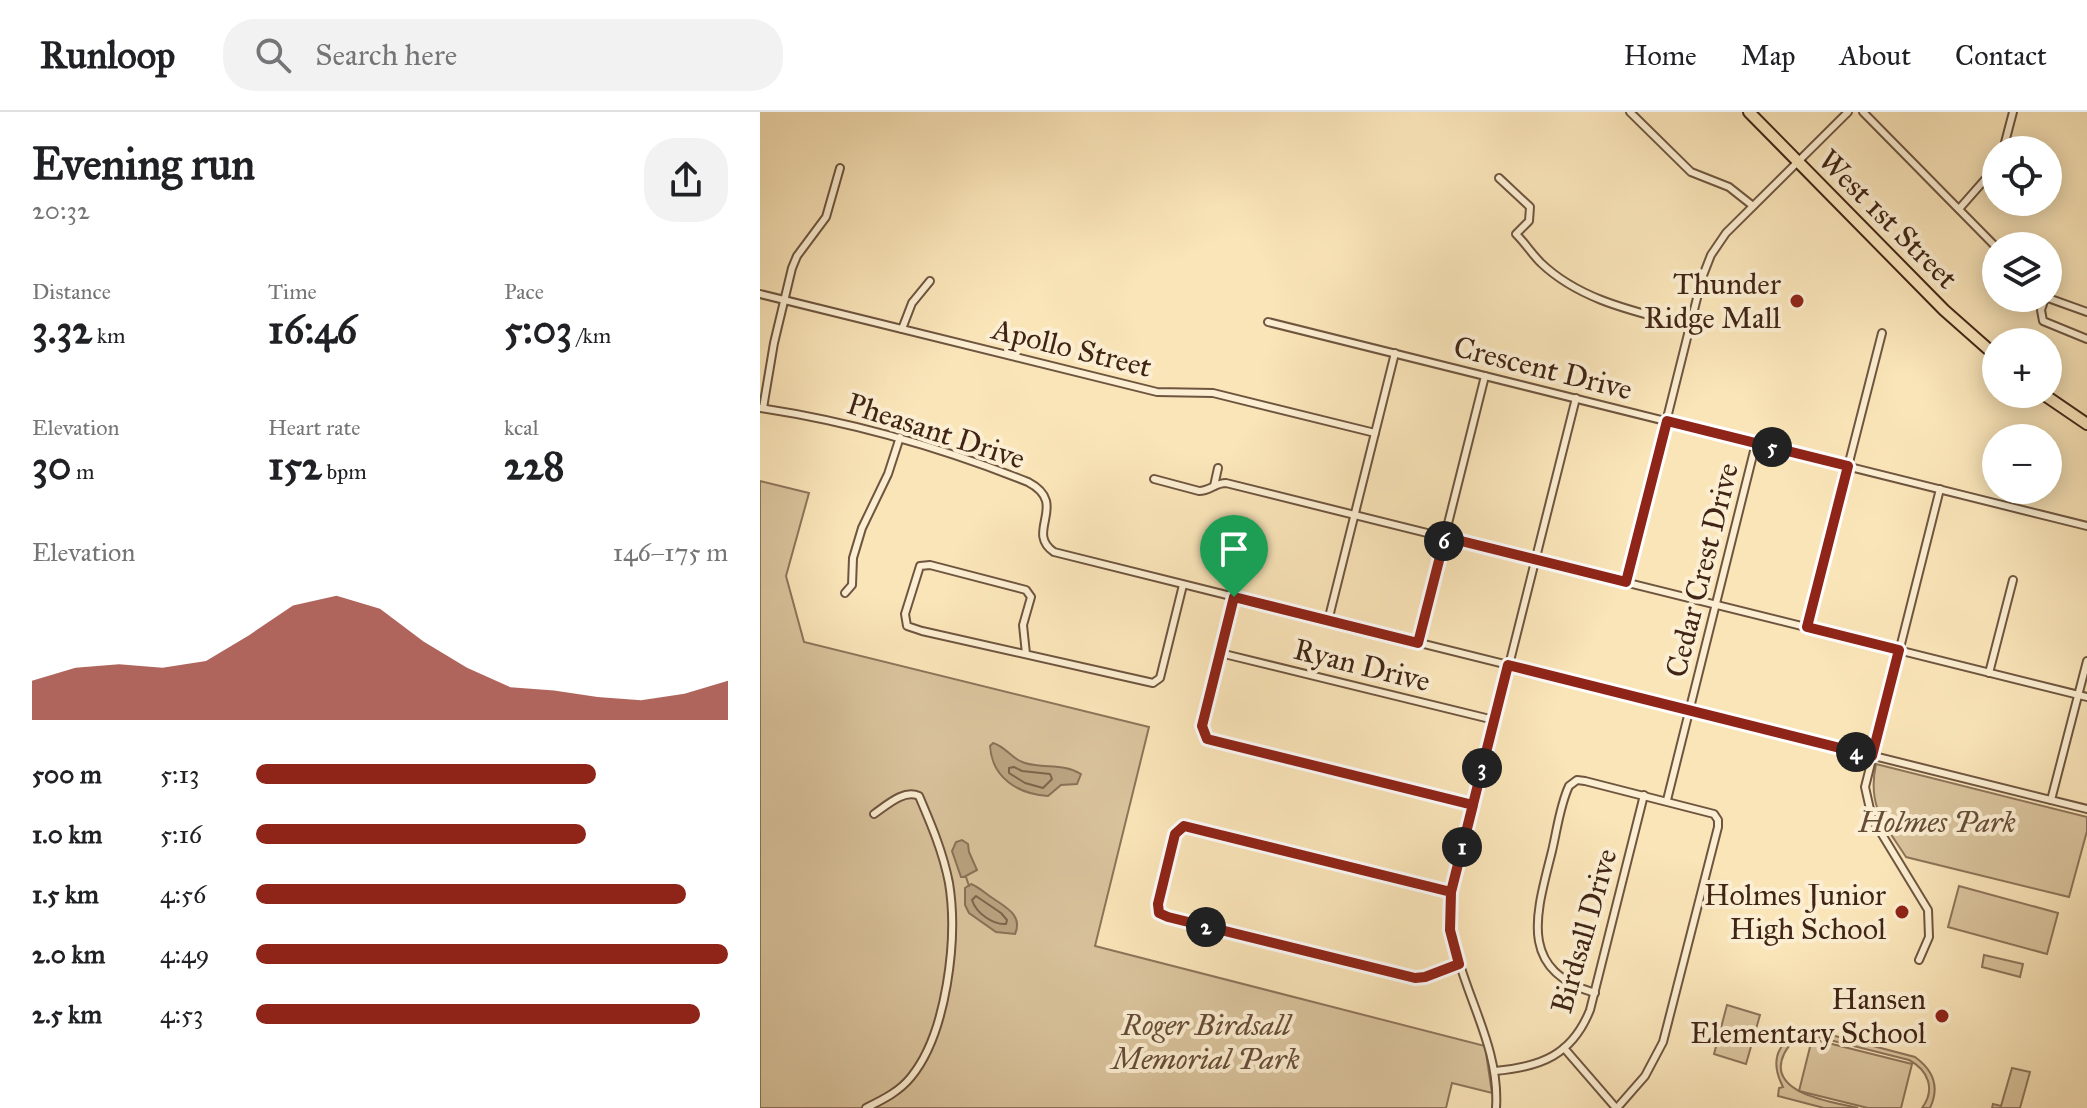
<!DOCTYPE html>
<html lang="en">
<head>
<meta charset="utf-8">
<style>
	body { margin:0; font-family:"IM FELL Great Primer",serif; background:#f2f2f2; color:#202124; height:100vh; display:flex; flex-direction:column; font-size:30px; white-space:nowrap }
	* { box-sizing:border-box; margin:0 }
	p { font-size:26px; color:#757577 }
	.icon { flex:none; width:44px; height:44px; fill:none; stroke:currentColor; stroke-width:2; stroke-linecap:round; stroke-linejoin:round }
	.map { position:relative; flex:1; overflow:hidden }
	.sheet { display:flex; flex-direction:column; background:#fff; width:760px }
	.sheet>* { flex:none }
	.fabs { position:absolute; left:1222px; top:24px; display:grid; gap:16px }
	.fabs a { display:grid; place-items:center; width:80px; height:80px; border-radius:50%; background:#fff; box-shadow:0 4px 20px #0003; font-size:40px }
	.pin { position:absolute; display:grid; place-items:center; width:68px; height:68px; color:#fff; margin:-82px -34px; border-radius:50% 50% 50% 0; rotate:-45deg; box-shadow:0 0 8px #0007 }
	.pin .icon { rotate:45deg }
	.km { position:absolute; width:40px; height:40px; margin:-20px; border-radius:50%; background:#222; color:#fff; font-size:22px; line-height:40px; text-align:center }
	.round { display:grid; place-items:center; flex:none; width:84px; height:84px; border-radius:32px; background:#f2f2f2 }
	.summary { display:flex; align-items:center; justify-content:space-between; height:136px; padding:0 32px }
	h1 { font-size:44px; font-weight:800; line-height:60px }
	.metrics { display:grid; grid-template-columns:repeat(3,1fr); gap:12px; height:136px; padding:8px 32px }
	.metrics div { display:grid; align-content:center }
	.metrics b { font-size:40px; font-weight:800 }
	.metrics small { font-size:22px; font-weight:400 }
	.metrics p { font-size:22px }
	.chart { height:224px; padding:16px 32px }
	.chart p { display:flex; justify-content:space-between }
	.chart svg { width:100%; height:144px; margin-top:8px; fill:#8f2418; opacity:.7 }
	ul { padding:0 32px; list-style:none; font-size:26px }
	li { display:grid; grid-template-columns:128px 96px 1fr; align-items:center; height:60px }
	li i { height:20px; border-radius:10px; background:#8f2418 }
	header { display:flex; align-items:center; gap:48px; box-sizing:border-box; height:112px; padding:0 40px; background:#fff; border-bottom:2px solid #e0e0e0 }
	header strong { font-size:38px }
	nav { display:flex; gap:44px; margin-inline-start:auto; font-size:28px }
	.search { width:560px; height:72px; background:#f2f2f2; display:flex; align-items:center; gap:20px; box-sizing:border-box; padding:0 28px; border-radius:32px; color:#757577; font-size:30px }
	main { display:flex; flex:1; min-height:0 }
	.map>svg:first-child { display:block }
	.green { fill:#dac49d; stroke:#8d745a; stroke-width:2 }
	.water { fill:#bba482; stroke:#8a7157; stroke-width:2 }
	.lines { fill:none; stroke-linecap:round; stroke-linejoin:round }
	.shore { stroke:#7e644c; stroke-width:2 }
	.stream { stroke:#8a7157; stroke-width:2 }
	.street-casing { stroke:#6e553f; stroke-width:10 }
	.primary-casing { stroke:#402516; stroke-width:14 }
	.street { stroke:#fceed2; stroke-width:6 }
	.primary { stroke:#fae5b9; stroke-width:10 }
	.route-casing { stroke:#fff; stroke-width:16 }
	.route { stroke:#8f2418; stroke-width:10 }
	.poi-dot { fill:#8f2418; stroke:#fceed2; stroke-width:3 }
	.labels { text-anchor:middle; stroke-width:8; stroke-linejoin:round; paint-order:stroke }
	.street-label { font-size:30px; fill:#402516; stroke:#fceed2 }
	.poi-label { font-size:30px; fill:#402516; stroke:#fceed2; text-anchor:end }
	.park-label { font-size:30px; font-style:italic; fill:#664d38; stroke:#fceed2 }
</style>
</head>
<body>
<header>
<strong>Runloop</strong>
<div class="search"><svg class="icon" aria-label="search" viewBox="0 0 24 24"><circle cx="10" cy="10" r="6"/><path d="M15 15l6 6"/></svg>Search here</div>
<nav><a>Home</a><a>Map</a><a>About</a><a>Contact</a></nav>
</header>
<main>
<section class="sheet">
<div class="summary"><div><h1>Evening run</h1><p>20:32</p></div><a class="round"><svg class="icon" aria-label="share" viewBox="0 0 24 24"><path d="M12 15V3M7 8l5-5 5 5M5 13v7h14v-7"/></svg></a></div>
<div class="metrics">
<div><p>Distance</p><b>3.32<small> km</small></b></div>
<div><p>Time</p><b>16:46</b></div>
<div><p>Pace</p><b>5:03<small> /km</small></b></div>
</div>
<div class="metrics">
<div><p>Elevation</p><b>30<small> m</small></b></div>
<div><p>Heart rate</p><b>152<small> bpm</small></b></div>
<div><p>kcal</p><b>228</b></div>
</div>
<div class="chart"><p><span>Elevation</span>146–175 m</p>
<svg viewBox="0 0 160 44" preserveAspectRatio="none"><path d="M0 44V32L10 28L20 27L30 28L40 26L50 18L60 9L70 6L80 10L90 20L100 28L110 34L120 35L130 37L140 38L150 36L160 32V44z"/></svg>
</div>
<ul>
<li><b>500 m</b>5:13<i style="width:72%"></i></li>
<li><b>1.0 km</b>5:16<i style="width:70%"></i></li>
<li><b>1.5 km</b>4:56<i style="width:91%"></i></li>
<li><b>2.0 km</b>4:49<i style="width:100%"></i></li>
<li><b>2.5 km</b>4:53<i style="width:94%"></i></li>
</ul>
</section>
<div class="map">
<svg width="1327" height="996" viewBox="0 0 1327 996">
	<rect width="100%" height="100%" fill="#fae5b9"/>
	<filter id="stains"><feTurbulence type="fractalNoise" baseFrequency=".0025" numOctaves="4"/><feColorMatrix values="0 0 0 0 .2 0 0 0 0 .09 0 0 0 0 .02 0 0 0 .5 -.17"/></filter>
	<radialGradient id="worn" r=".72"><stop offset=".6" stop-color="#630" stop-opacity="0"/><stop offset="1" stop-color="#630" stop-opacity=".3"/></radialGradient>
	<!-- green -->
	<g class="green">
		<polygon points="0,369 49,381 26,464 44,530 389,615 335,834 725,934 732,981 692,971 686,996 0,996"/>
		<path d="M1116,652L1327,705V719L1309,785L1146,745C1124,711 1107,694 1116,652Z"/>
		<polygon points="1199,774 1298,801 1287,842 1188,815"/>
		<polygon points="1224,843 1263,852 1260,865 1222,855"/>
		<polygon points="967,893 1000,903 986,952 954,942"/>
		<path d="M1056,919L1155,945C1173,958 1180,975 1170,996H1162C1176,977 1168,958 1149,948L1054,924C1040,925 1030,929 1024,942C1005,982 1074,990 1098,996H1064L1018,984L1019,976L1023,975C1007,944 1021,922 1056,919Z"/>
		<polygon points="1052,927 1152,952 1141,996 1108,996 1039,979"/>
		<polygon points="1252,956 1270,960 1260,996 1232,996 1233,992 1241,994"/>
	</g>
	<!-- water -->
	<g class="water">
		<path d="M233,631C247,635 252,648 265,651C284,657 304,651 321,662L317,672L301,673L288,684C258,682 232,666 230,634Z"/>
		<polygon points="202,728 208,732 209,740 217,758 204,765 201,765 192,739 196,730"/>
		<path d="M211,772C221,776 225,782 234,787C247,796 263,804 255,822L236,820L209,801L205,793V776Z"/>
	</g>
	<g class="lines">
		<!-- shore -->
		<g class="shore">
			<polygon points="254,655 262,659 290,662 292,667 283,676 265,671 249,661 249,656"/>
			<path d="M216,784L241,801L247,808L246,812C233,813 216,801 212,788Z"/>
		</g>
		<!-- stream -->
		<polyline class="stream" points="206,765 209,774"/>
		<defs>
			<g id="street">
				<polyline points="870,0 931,60 969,75 993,94"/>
				<polyline points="1103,0 1236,135"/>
				<polyline points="1243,38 1253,0"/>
				<path d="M739,66L770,95L769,109L756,122C765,131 772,142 781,151C822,190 879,200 930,214"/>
				<polyline points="1199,97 1236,55"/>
				<polyline points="0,182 397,280 453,281 615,321"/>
				<polyline points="1285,186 1281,198 1283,209 1327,227"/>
				<polyline points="1288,186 1327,200"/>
				<polyline points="508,210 1327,414"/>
				<polyline points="142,217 152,191 170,169"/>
				<path d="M0,296C93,310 180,335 268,370C310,392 264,420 294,440L1327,697"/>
				<polyline points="3,296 14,231 32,156 37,144 66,105 80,56"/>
				<path d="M394,367L439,379C450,379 455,371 466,371L1327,585"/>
				<polyline points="454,374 458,356"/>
				<polyline points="866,470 942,166 951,143 966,121 1088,0"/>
				<polyline points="85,481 92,473 93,446 102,416 128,362 140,325"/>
				<polyline points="474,485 442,614 443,623 447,627 713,693"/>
				<polyline points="568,509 635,241"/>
				<polyline points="1047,515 1122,221"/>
				<polyline points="658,531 725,264"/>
				<polyline points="460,541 734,608"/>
				<polyline points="266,542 263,513 271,485 266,478 170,453 160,454 145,502 147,514 162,519 393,571 400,566 423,473"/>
				<polyline points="1229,561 1253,468"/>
				<polyline points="907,688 996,331"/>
				<polyline points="1291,688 1327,549"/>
				<polyline points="691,780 424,714 415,722 397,796 399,801 408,805 655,866 665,865 699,852"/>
				<polyline points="1159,848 1169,825 1168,798 1112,706 1105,675 1180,377"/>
				<path d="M835,881C756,858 777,800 792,739C797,718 800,693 809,674L817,668L825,669L954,702L958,708V715L903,930L885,964L857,996"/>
				<polyline points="804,936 856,996"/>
				<path d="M735,959C781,955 812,943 830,898L884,683"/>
				<path d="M106,996C122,988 139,980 151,965C187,921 198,826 189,771C183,740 171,712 159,684C144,677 127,693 114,702"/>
				<path d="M736,996C741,922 687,862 690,788L816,286"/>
			</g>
			<g id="primary">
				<polyline points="989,0 1184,198 1236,244"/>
				<polyline points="1283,282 1327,312"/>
			</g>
		</defs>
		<!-- street casing -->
		<use href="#street" class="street-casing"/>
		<!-- primary casing -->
		<use href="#primary" class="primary-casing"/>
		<!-- street -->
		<use href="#street" class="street"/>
		<!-- primary -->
		<use href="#primary" class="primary"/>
	</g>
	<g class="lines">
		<defs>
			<polyline id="route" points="474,485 442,614 447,627 713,693 691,780 424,714 415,722 398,792 399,801 408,805 655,866 665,865 699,852 690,818 691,780 748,553 1112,644 1139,538 1047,515 1088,354 907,309 866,470 685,425 658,531 474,485"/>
		</defs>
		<!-- route casing -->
		<use href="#route" class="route-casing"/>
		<!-- route -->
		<use href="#route" class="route"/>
	</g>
	<!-- markers -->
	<g class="poi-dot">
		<circle cx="1037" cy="189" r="8"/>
		<circle cx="1142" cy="800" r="8"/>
		<circle cx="1182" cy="904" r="8"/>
	</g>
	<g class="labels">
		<!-- street labels -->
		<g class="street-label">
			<text transform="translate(1128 107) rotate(45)" y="10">West 1st Street</text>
			<text transform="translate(312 236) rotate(14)" y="10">Apollo Street</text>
			<text transform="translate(783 256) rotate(14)" y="10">Crescent Drive</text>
			<text transform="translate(176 319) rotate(18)" y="10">Pheasant Drive</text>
			<text transform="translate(942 458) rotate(-76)" y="10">Cedar Crest Drive</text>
			<text transform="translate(602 553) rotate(14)" y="10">Ryan Drive</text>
			<text transform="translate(824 819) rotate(-74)" y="10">Birdsall Drive</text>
		</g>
		<!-- poi labels -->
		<g class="poi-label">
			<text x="1021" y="182">Thunder<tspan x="1021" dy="34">Ridge Mall</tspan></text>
			<text x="1126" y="793">Holmes Junior<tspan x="1126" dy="34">High School</tspan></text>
			<text x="1166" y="897">Hansen<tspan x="1166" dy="34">Elementary School</tspan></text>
		</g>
		<!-- park labels -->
		<g class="park-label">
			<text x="1177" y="720">Holmes Park</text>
			<text x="446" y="923">Roger Birdsall<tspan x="446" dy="34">Memorial Park</tspan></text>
		</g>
	</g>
	<rect width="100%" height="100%" filter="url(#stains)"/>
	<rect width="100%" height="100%" fill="url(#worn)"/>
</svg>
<div class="fabs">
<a><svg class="icon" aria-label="locate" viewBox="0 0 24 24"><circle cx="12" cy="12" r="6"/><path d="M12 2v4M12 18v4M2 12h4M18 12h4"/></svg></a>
<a><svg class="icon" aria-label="layers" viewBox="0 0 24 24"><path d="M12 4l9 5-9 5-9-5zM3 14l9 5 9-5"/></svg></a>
<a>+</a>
<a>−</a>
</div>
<div class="pin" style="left:474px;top:485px;background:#1e9e55"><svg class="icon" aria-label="arrive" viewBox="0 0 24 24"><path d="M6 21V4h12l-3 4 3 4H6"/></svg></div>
<b class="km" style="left:702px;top:735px">1</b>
<b class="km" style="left:446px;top:815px">2</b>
<b class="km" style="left:722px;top:656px">3</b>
<b class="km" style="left:1096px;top:640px">4</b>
<b class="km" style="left:1012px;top:335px">5</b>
<b class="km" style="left:684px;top:429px">6</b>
</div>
</main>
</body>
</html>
